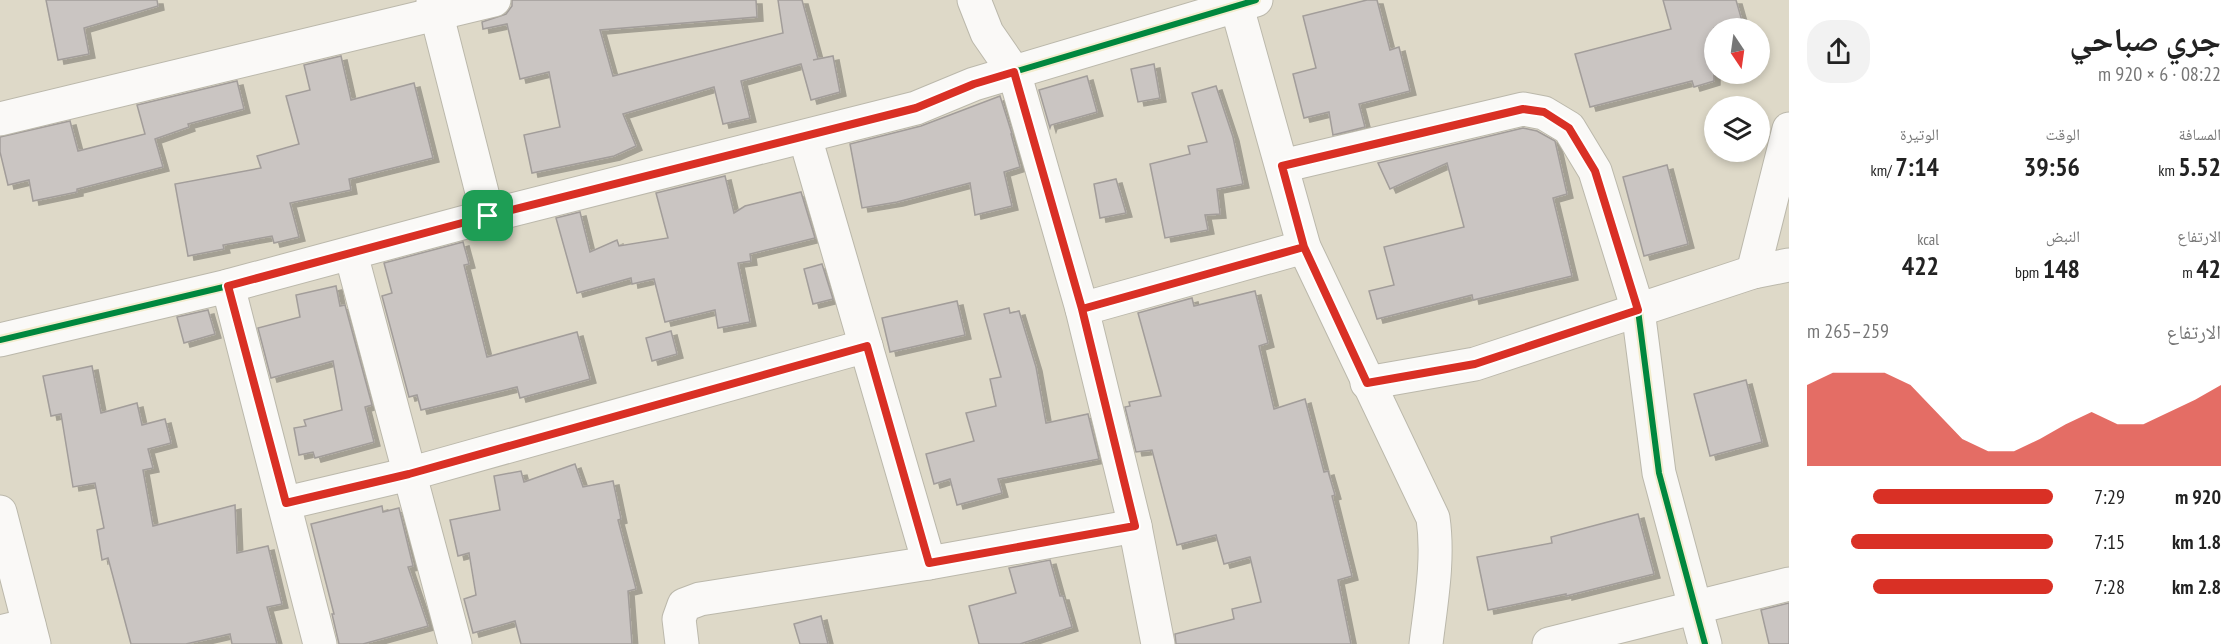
<!DOCTYPE html>
<html lang="ar">
<head>
<meta charset="utf-8">
<style>
	body { margin:0; font-family:"PT Sans Narrow","Noto Naskh Arabic",sans-serif; background:#f2f2f2; color:#222; direction:rtl; height:100vh; display:flex; flex-direction:column; font-size:22px; white-space:nowrap }
	* { box-sizing:border-box; margin:0 }
	p { font-size:20px; color:#767676 }
	.icon { flex:none; width:33px; height:33px; fill:none; stroke:currentColor; stroke-width:2; stroke-linecap:round; stroke-linejoin:round }
	.map { position:relative; flex:1; overflow:hidden; direction:ltr }
	.panel { display:flex; flex-direction:column; background:#fff; width:450px }
	.panel>* { flex:none }
	.needle { width:39px; rotate:167deg }
	.controls { position:absolute; left:1704px; top:18px; display:grid; gap:12px }
	.controls a { display:grid; place-items:center; width:66px; height:66px; border-radius:50%; background:#fff; box-shadow:0 3px 9px #0003; font-size:30px }
	.pin { position:absolute; display:grid; place-items:center; width:51px; height:51px; color:#fff; margin:-26px; border-radius:12px; box-shadow:0 3px 9px #0006 }
	.round { display:grid; place-items:center; flex:none; width:63px; height:63px; border-radius:24px; background:#f2f2f2 }
	.overview { display:flex; align-items:center; justify-content:space-between; height:102px; padding:0 18px }
	h1 { font-size:33px; font-weight:700; line-height:45px }
	.figures { display:grid; grid-template-columns:repeat(3,1fr); gap:9px; height:102px; padding:6px 18px }
	.figures div { display:grid; align-content:center }
	.figures b { font-size:26px; font-weight:700 }
	.figures small { font-size:16px; font-weight:400 }
	.figures p { font-size:16px }
	.chart { height:168px; padding:12px 18px }
	.chart p { display:flex; justify-content:space-between }
	.chart svg { width:100%; height:108px; margin-top:6px; fill:#d93025; opacity:.7 }
	ul { padding:0 18px; list-style:none; font-size:20px }
	li { display:grid; grid-template-columns:96px 72px 1fr; align-items:center; height:45px }
	li i { height:15px; border-radius:8px; background:#d93025 }
	main { display:flex; flex:1; min-height:0 }
	.map>svg:first-child { display:block }
	.building { fill:#cac5c2; stroke:#a29d9a; stroke-width:1.5; filter:url(#shadow) }
	.lines { fill:none; stroke-linecap:round; stroke-linejoin:round }
	.minor-casing { stroke:#bbb8ab; stroke-width:35 }
	.minor { stroke:#faf9f7; stroke-width:33 }
	.cycleway-casing { stroke:#f3eccd; stroke-width:10 }
	.cycleway { stroke:#00873e; stroke-width:6 }
	.route-casing { stroke:#fff; stroke-width:12 }
	.route { stroke:#d93025; stroke-width:8 }
</style>
</head>
<body>
<main>
<section class="panel">
<div class="overview"><div><h1>جري صباحي</h1><p>08:22 · 6 × 920 m</p></div><a class="round"><svg class="icon" aria-label="share" viewBox="0 0 24 24"><path d="M12 15V3M7 8l5-5 5 5M5 13v7h14v-7"/></svg></a></div>
<div class="figures">
<div><p>المسافة</p><b>5.52<small> km</small></b></div>
<div><p>الوقت</p><b>39:56</b></div>
<div><p>الوتيرة</p><b>7:14<small> /km</small></b></div>
</div>
<div class="figures">
<div><p>الارتفاع</p><b>42<small> m</small></b></div>
<div><p>النبض</p><b>148<small> bpm</small></b></div>
<div><p>kcal</p><b>422</b></div>
</div>
<div class="chart"><p><span>الارتفاع</span>259–265 m</p>
<svg viewBox="0 0 160 44" preserveAspectRatio="none"><path d="M0 44V11L10 6L20 6L30 6L40 11L50 22L60 33L70 38L80 38L90 33L100 27L110 22L120 27L130 27L140 22L150 17L160 11V44z"/></svg>
</div>
<ul>
<li><b>920 m</b>7:29<i style="width:73%"></i></li>
<li><b>1.8 km</b>7:15<i style="width:82%"></i></li>
<li><b>2.8 km</b>7:28<i style="width:73%"></i></li>
</ul>
</section>
<div class="map">
<svg width="1789" height="644" viewBox="0 0 1789 644">
	<defs>
		<filter id="shadow"><feDropShadow dx="6" dy="4" stdDeviation="0" flood-color="#0004"/></filter>
	</defs>
	<rect width="100%" height="100%" fill="#ded9c8"/>
	<!-- building -->
	<g class="building">
		<polygon points="46,0 157,0 158,6 84,28 89,54 58,60"/>
		<polygon points="512,0 756,0 757,17 600,30 613,76 783,33 778,0 802,0 818,59 813,60 833,56 840,92 811,100 801,64 741,81 750,118 723,124 714,87 623,114 636,146 614,156 532,173 524,135 560,127 549,72 520,79 507,24 483,29 482,22 506,14 512,6"/>
		<polygon points="1367,0 1377,0 1390,50 1399,47 1410,91 1359,104 1365,127 1333,135 1329,112 1304,118 1293,74 1316,68 1303,16"/>
		<polygon points="1663,0 1736,0 1744,28 1714,28 1714,81 1694,87 1692,81 1590,107 1575,54 1671,29"/>
		<polygon points="341,56 351,100 414,83 433,158 349,179 351,190 290,203 299,237 274,243 272,236 223,245 224,249 188,256 175,184 261,168 257,156 299,144 286,96 310,90 304,65"/>
		<polygon points="1154,64 1160,98 1138,102 1131,69"/>
		<polygon points="1087,76 1097,112 1051,125 1050,128 1039,90"/>
		<polygon points="237,81 244,109 188,124 189,127 155,139 163,167 77,189 77,192 33,201 29,180 8,185 0,152 0,137 70,121 78,151 145,134 137,105"/>
		<polygon points="1216,86 1233,137 1243,184 1217,189 1220,214 1205,215 1208,230 1165,238 1150,164 1190,154 1188,146 1207,142 1192,93"/>
		<polygon points="1000,96 1012,134 1011,134 1020,167 1004,172 1012,206 975,215 970,183 897,202 862,208 850,144 921,126"/>
		<polygon points="1523,128 1537,131 1555,141 1567,194 1553,198 1572,276 1473,300 1472,295 1377,319 1369,291 1394,285 1384,247 1464,227 1447,163 1390,189 1378,163"/>
		<polygon points="1667,165 1688,244 1644,256 1623,177"/>
		<polygon points="725,176 734,213 745,206 801,192 815,238 750,254 751,261 738,263 750,322 718,328 715,310 665,322 654,279 632,284 631,278 577,293 556,218 580,212 590,252 617,240 619,246 668,238 656,193"/>
		<polygon points="1116,179 1126,213 1100,218 1094,184"/>
		<polygon points="463,242 469,264 464,265 487,357 577,332 590,379 520,398 517,387 421,410 417,395 409,397 382,296 392,293 384,263"/>
		<polygon points="822,264 833,299 813,304 804,269"/>
		<polygon points="336,286 340,306 345,305 372,405 365,407 374,442 315,458 313,452 299,455 294,428 306,426 304,420 342,410 333,361 271,378 258,328 300,317 296,295"/>
		<polygon points="1255,291 1268,343 1259,346 1274,409 1305,399 1324,472 1328,471 1335,495 1332,496 1352,576 1338,580 1351,644 1176,644 1175,634 1234,619 1232,609 1261,602 1250,557 1224,564 1216,535 1177,545 1152,450 1136,452 1125,407 1130,406 1129,402 1161,396 1138,313 1192,298 1194,306"/>
		<polygon points="957,301 965,335 890,352 882,318"/>
		<polygon points="1009,308 1010,313 1019,311 1036,367 1046,423 1088,414 1099,459 998,479 1002,493 957,505 950,479 934,484 926,454 974,441 966,413 996,406 990,379 1001,377 984,314"/>
		<polygon points="208,310 215,334 184,343 177,317"/>
		<polygon points="671,331 677,354 652,361 646,338"/>
		<polygon points="92,366 101,413 137,403 142,425 165,419 171,443 148,449 153,468 143,470 153,526 235,505 237,553 268,546 282,604 267,607 277,644 232,644 230,634 186,644 131,644 108,558 102,560 97,530 104,528 95,483 73,487 61,414 51,416 43,376"/>
		<polygon points="1746,380 1762,442 1710,456 1694,394"/>
		<polygon points="575,464 583,487 613,481 621,519 618,520 636,589 628,591 632,644 521,644 515,621 473,633 464,599 476,595 469,553 458,556 450,520 500,510 494,476 521,471 524,482"/>
		<polygon points="382,506 383,512 399,508 413,566 408,567 428,626 363,644 339,644 332,614 334,614 311,524"/>
		<polygon points="1638,514 1654,574 1566,596 1566,594 1488,610 1477,557 1552,543 1551,537"/>
		<polygon points="1050,560 1060,596 1063,596 1072,627 1020,644 979,644 969,606 1016,593 1009,568"/>
		<polygon points="1789,603 1789,644 1769,644 1761,610"/>
		<polygon points="821,616 828,644 800,644 794,624"/>
	</g>
	<g class="lines">
		<defs>
			<g id="minor">
				<polyline points="433,0 488,216"/>
				<polyline points="974,0 987,33 1014,72 1082,309 1135,526 1158,644"/>
				<path d="M1235,0L1304,247L1433,518C1439,559 1431,602 1426,644"/>
				<polyline points="0,119 494,0"/>
				<polyline points="805,137 929,563"/>
				<polyline points="1282,166 1523,109 1544,113 1569,128 1595,171 1638,310 1659,473 1705,644"/>
				<polyline points="351,254 455,644"/>
				<polyline points="1753,272 1789,129"/>
				<polyline points="228,286 320,644"/>
				<polyline points="1082,309 1304,247"/>
				<polyline points="0,340 228,286 488,216 916,108 974,84 1256,0"/>
				<polyline points="1367,383 1475,364 1753,272 1789,265"/>
				<polyline points="286,503 409,474 866,346"/>
				<polyline points="0,512 34,644"/>
				<polyline points="0,632 29,625"/>
				<polyline points="682,644 679,619 684,605 700,599 929,563 1135,526"/>
				<polyline points="1549,644 1789,584"/>
			</g>
		</defs>
		<!-- minor casing -->
		<use href="#minor" class="minor-casing"/>
		<!-- minor -->
		<use href="#minor" class="minor"/>
		<defs>
			<g id="cycleway">
				<polyline points="1282,166 1523,109 1544,113 1569,128 1595,171 1638,310 1659,473 1705,644"/>
				<polyline points="0,340 228,286 488,216 916,108 974,84 1256,0"/>
			</g>
		</defs>
		<!-- cycleway casing -->
		<use href="#cycleway" class="cycleway-casing"/>
		<!-- cycleway -->
		<use href="#cycleway" class="cycleway"/>
	</g>
	<g class="lines">
		<defs>
			<polyline id="route" points="488,216 228,286 286,503 409,474 867,346 929,563 1135,526 1082,309 1304,247 1367,383 1475,364 1638,310 1595,171 1569,128 1544,112 1523,109 1282,166 1304,247 1082,309 1014,72 974,84 916,108 488,216"/>
		</defs>
		<!-- route casing -->
		<use href="#route" class="route-casing"/>
		<!-- route -->
		<use href="#route" class="route"/>
	</g>
</svg>
<div class="controls">
<a><svg class="needle" viewBox="-14 -14 28 28"><path d="M0-13l5 13h-10z" fill="#e53935"/><path d="M0 13l5-13h-10z" fill="#767676"/></svg></a>
<a><svg class="icon" aria-label="layers" viewBox="0 0 24 24"><path d="M12 4l9 5-9 5-9-5zM3 14l9 5 9-5"/></svg></a>
</div>
<div class="pin" style="left:488px;top:216px;background:#1e9e55"><svg class="icon" aria-label="arrive" viewBox="0 0 24 24"><path d="M6 21V4h12l-3 4 3 4H6"/></svg></div>
</div>
</main>
</body>
</html>
